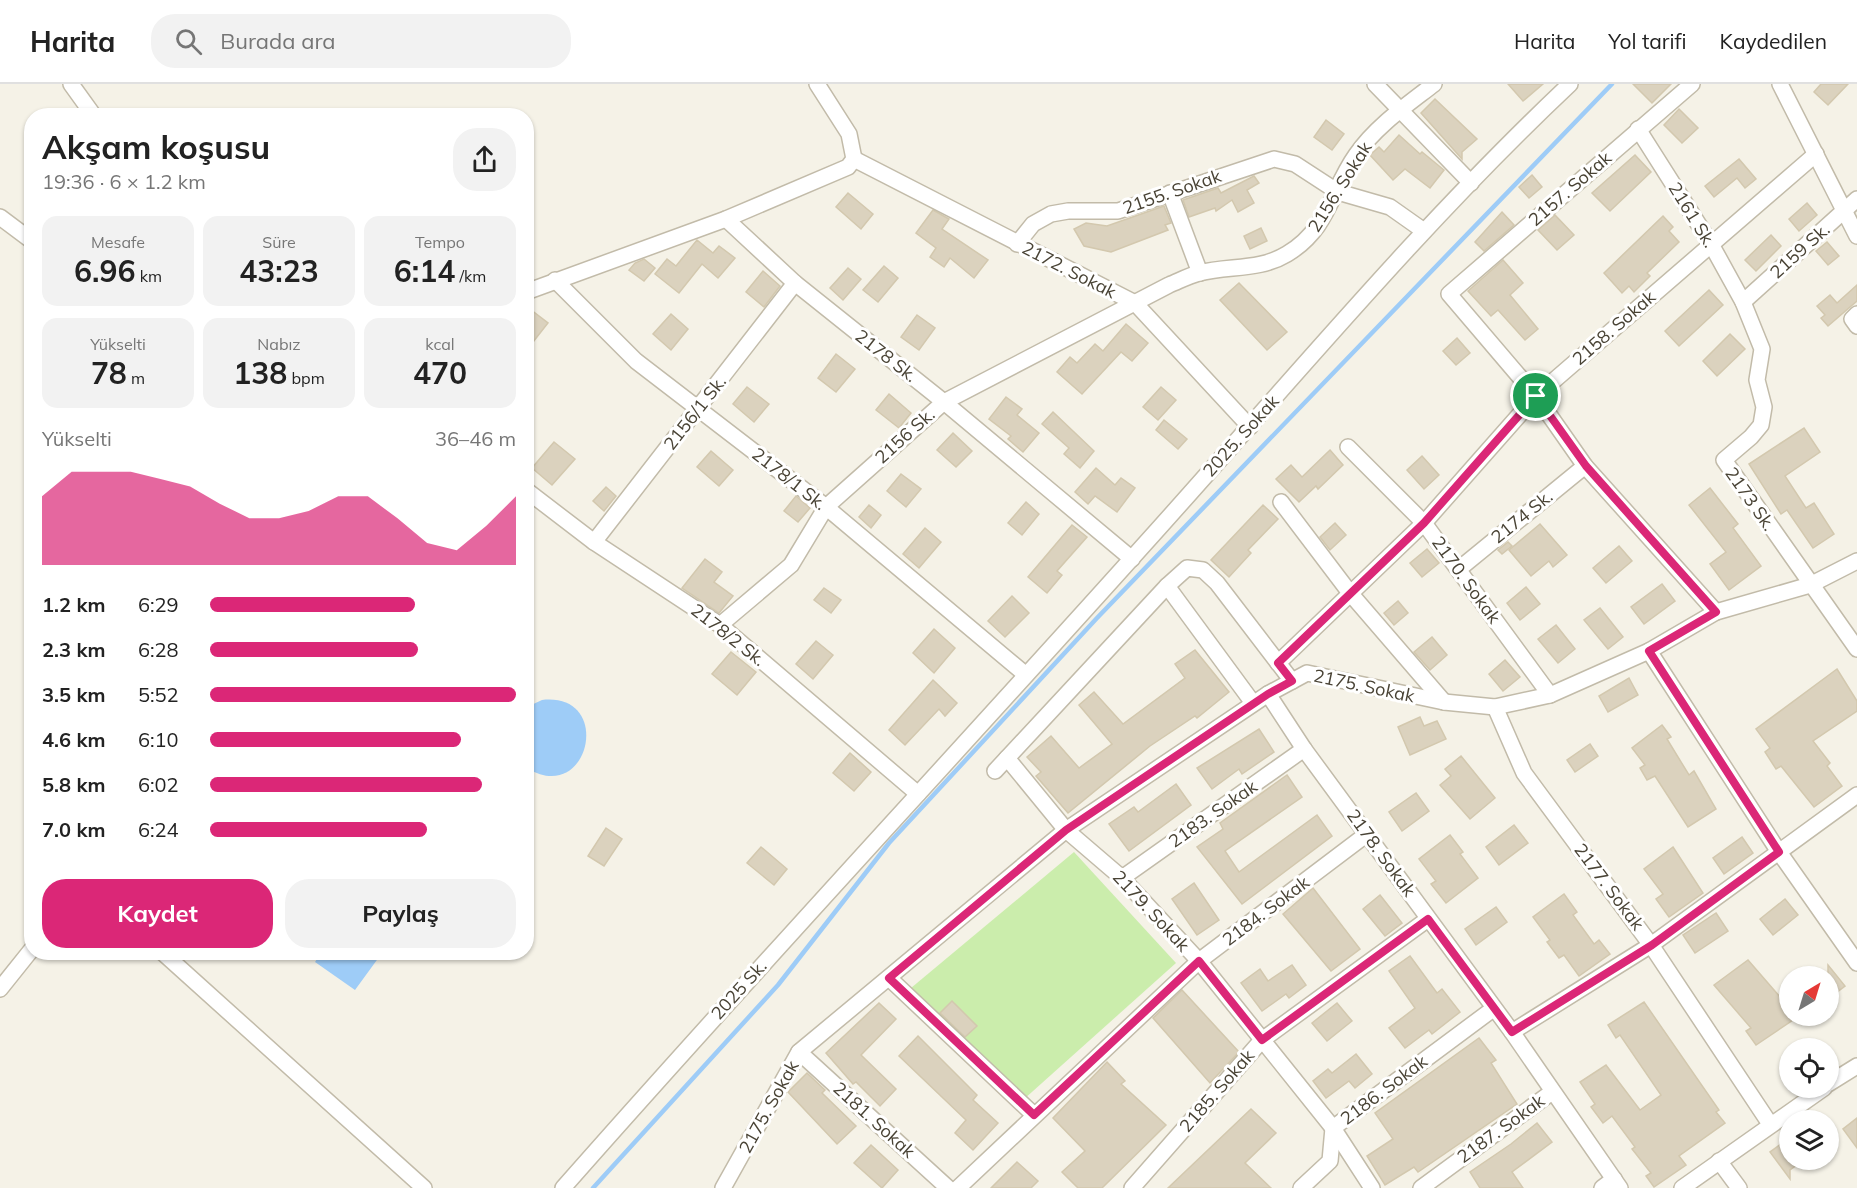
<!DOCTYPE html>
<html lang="tr">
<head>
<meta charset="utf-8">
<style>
	body { margin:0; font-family:Mulish,sans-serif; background:#f2f2f2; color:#222; height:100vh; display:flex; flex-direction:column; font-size:22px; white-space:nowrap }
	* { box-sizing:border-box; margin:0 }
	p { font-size:20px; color:#767676 }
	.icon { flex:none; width:33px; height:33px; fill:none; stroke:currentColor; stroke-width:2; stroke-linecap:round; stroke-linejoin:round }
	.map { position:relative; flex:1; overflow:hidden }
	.drawer { position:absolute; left:24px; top:24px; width:510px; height:852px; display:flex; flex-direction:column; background:#fff; border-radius:24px; box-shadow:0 2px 4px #0004 }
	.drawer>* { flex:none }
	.needle { width:39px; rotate:38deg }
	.controls { position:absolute; left:1779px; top:882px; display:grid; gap:12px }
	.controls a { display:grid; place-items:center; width:60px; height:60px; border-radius:50%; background:#fff; box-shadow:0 2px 4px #0004; font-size:30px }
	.pin { position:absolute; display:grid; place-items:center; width:51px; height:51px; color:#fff; margin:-26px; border:3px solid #fff; border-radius:50%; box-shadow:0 2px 6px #0007 }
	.round { display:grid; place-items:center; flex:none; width:63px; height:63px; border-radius:24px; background:#f2f2f2 }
	.headline { display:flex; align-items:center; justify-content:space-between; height:102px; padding:0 18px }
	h1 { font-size:33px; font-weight:700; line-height:45px }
	.stats { display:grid; grid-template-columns:repeat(3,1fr); gap:9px; height:102px; padding:6px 18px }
	.stats div { display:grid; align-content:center; border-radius:15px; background:#f2f2f2; text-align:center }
	.stats b { font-size:30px; font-weight:700 }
	.stats small { font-size:16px; font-weight:400 }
	.stats p { font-size:16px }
	.chart { height:168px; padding:12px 18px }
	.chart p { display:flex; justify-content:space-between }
	.chart svg { width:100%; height:108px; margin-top:6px; fill:#db2777; opacity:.7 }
	.cta { display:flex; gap:12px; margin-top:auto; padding:12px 18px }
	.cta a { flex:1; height:69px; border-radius:24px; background:#db2777; color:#fff; font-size:24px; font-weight:700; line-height:69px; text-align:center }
	.cta a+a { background:#f2f2f2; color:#222 }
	ul { padding:0 18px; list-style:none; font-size:20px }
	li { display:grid; grid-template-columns:96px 72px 1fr; align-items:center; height:45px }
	li i { height:15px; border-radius:8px; background:#db2777 }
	header { display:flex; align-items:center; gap:36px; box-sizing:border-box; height:84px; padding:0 30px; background:#fff; border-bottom:2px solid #e0e0e0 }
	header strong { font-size:28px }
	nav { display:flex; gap:33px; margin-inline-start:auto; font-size:21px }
	.search { width:420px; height:54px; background:#f2f2f2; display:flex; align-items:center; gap:15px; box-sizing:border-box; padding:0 21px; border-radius:24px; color:#767676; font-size:22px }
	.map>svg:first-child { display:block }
	.green { fill:#cbedac }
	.water { fill:#9eccf7 }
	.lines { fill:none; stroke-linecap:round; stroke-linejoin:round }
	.stream { stroke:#9eccf7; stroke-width:4.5 }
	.building { fill:#dbd2be; stroke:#d3c8ae; stroke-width:1.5 }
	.minor-casing { stroke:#c2bba9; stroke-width:18 }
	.minor { stroke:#fff; stroke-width:15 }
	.route-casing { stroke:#fff; stroke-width:12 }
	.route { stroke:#db2777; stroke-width:8 }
	.labels { text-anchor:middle; stroke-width:6; stroke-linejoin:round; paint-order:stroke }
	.street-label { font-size:18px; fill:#494335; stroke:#fff }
</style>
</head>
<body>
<header>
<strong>Harita</strong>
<div class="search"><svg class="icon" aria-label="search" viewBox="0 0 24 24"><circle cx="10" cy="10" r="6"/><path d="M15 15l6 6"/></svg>Burada ara</div>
<nav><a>Harita</a><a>Yol tarifi</a><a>Kaydedilen</a></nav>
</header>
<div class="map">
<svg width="1857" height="1104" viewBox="0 0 1857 1104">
	<rect width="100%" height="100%" fill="#f5f2e7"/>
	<!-- green -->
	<polygon class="green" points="1074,768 1176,879 1023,1016 911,904"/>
	<!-- water -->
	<g class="water">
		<path d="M542,616C615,608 589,723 527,684V623Z"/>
		<polygon points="321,869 321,868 382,869 355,906 315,878"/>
	</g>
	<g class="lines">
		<!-- stream -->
		<polyline class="stream" points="593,1104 778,901 889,759 1097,534 1612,0"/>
	</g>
	<!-- building -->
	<g class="building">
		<polygon points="1508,0 1543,0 1523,17"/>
		<polygon points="1633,0 1671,0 1652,19"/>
		<polygon points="1821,0 1848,0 1828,21 1814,8"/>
		<polygon points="1435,15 1477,55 1462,68 1462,75 1421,29"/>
		<polygon points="1679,25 1698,44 1682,59 1664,41"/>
		<polygon points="1326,36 1344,50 1332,66 1314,53"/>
		<polygon points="1399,51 1420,70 1422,68 1444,86 1430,104 1405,85 1393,96 1370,71 1379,63 1384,68"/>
		<polygon points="1635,71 1651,88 1610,127 1592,109"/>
		<polygon points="1739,75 1756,95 1745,104 1737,94 1714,113 1705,102"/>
		<polygon points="1532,91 1542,103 1529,114 1519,103"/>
		<polygon points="1254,92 1259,99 1247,106 1254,119 1238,128 1232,116 1216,127 1215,124 1189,133 1183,116 1218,104 1221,109"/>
		<polygon points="848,109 873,130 861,145 836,123"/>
		<polygon points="1807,119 1817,131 1799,147 1789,135"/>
		<polygon points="1164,122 1171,139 1165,141 1168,146 1111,168 1084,162 1074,145 1086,139 1107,142"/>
		<polygon points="933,126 949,135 942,145 988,176 974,194 950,174 944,183 930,173 936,164 916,149"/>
		<polygon points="1502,128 1514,141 1484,167 1475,158"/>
		<polygon points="1555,131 1574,151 1557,166 1538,146"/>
		<polygon points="1663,132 1673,143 1669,147 1679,158 1647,189 1650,192 1634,208 1629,202 1622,209 1604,189"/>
		<polygon points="1261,144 1267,157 1250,165 1244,152"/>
		<polygon points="1771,151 1781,162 1756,187 1745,176"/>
		<polygon points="697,156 713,169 719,162 735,174 718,194 702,180 679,209 655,190 667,175 676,182"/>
		<polygon points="1827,158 1839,172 1828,181 1816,167"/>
		<polygon points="644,175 655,184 644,197 629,186 635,179"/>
		<polygon points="1503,176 1523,199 1510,211 1538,245 1525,256 1498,226 1491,232 1468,207"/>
		<polygon points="884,182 898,194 878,218 863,206"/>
		<polygon points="848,184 861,195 843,216 830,204"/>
		<polygon points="763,187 780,202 764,223 746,208"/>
		<polygon points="1239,199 1287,248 1267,266 1220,216"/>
		<polygon points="1857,201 1857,217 1828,242 1821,234 1825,231 1817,222 1830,211 1837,219"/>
		<polygon points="1709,206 1723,221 1679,262 1665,247"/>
		<polygon points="526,222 548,239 526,267"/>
		<polygon points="671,230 688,245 671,266 653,250"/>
		<polygon points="917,231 935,244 919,266 901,253"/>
		<polygon points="1126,240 1148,259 1132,277 1121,268 1082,310 1057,288 1070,273 1077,279 1095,260 1103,267"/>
		<polygon points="1730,250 1745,265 1717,292 1703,277"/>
		<polygon points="1457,254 1470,269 1456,281 1443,267"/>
		<polygon points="836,270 855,285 836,308 818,294"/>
		<polygon points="747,303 769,320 754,338 733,320"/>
		<polygon points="1161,303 1176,316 1158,336 1143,323"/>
		<polygon points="889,310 911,329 899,344 876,326"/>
		<polygon points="1006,313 1022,325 1017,331 1039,349 1023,368 1008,355 1011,352 989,335"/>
		<polygon points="1053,328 1094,367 1080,384 1064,370 1069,364 1042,340"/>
		<polygon points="1164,336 1187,355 1178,365 1156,346"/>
		<polygon points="1804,344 1820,368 1785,392 1806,424 1814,419 1834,450 1813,464 1787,426 1781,430 1749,380"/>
		<polygon points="953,349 972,367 956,383 937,366"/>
		<polygon points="554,358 575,375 552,401 532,384"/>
		<polygon points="1330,366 1343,381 1318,405 1316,402 1299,418 1276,395 1291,381 1302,393"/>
		<polygon points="711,367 733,386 719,402 697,383"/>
		<polygon points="1422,372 1439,391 1424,405 1407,386"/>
		<polygon points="1096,384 1115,401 1121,394 1135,404 1117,428 1095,412 1088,420 1075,408"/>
		<polygon points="901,390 921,405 906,423 887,407"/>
		<polygon points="606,403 616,412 604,427 593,417"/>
		<polygon points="1710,404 1738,440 1733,444 1761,482 1729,506 1710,480 1726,468 1689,421"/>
		<polygon points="796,412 810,424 798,438 784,427"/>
		<polygon points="1026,418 1039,430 1022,451 1008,439"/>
		<polygon points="869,421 881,431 871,444 859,433"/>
		<polygon points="1263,421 1278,435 1248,466 1251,469 1229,493 1211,476"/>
		<polygon points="1335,439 1346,451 1330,466 1320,453"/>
		<polygon points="1540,440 1567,471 1553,483 1549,477 1531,492 1509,466"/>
		<polygon points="1072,441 1087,453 1057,487 1062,491 1047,509 1028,493"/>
		<polygon points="925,444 941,458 919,484 903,470"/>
		<polygon points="1508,458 1512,462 1502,470 1498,466"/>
		<polygon points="1619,462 1632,477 1606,499 1593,484"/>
		<polygon points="1427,465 1439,479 1422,493 1410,479"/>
		<polygon points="705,475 722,488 714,498 733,512 719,529 682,504"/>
		<polygon points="1662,500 1675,517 1644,540 1631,523"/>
		<polygon points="1526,503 1540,520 1520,536 1507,519"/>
		<polygon points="824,504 841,516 831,529 814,516"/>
		<polygon points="1012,512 1029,529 1005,553 988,537"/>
		<polygon points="1398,517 1408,529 1394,541 1384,529"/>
		<polygon points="1600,524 1623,553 1608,565 1584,536"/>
		<polygon points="1556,541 1575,565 1558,579 1538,555"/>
		<polygon points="934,545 955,564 934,589 913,569"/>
		<polygon points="1432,553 1447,571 1430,586 1414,568"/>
		<polygon points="816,557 833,571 813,595 796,580"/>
		<polygon points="1195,566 1229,608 1197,634 1195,632 1150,662 1068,729 1036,692 1041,688 1027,673 1051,652 1079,684 1112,660 1079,621 1094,608 1123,640 1185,594 1175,580"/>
		<polygon points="731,568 756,588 737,611 712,590"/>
		<polygon points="1505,576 1520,593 1503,607 1489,590"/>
		<polygon points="1837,585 1857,617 1857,627 1813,657 1830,679 1827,682 1842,702 1814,723 1781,682 1776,685 1765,668 1770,664 1756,645"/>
		<polygon points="1629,594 1638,611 1608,628 1599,612"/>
		<polygon points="933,596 957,619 945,632 939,625 905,661 889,646"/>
		<polygon points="1420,633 1424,642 1437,637 1446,655 1410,671 1398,643"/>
		<polygon points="1662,641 1671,653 1667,655 1689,691 1694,687 1716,725 1688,743 1655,692 1647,696 1640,684 1645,681 1632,664"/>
		<polygon points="1259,645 1274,668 1242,690 1239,685 1212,705 1197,684"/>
		<polygon points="1590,660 1598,672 1575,688 1567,676"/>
		<polygon points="850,669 871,688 854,707 833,689"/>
		<polygon points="1461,672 1495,714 1470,735 1440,701 1451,692 1445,685"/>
		<polygon points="1287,691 1302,713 1225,767 1239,788 1317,731 1332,752 1242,820 1197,763 1223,745 1220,739"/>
		<polygon points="1176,700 1191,721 1129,767 1109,740 1134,723 1138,728"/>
		<polygon points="1416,709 1429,727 1402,747 1389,728"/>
		<polygon points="1514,741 1528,759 1499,781 1486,763"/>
		<polygon points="606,744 622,755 604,782 588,772"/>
		<polygon points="1450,751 1463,768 1460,770 1478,794 1446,819 1431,800 1436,797 1419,775"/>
		<polygon points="1742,753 1753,769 1724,790 1713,774"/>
		<polygon points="761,763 787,785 774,801 747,779"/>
		<polygon points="1673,763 1703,809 1669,833 1656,815 1663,810 1644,785"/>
		<polygon points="1194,799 1219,836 1197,851 1172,815"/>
		<polygon points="1313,804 1360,865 1331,887 1283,830"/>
		<polygon points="1564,810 1577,828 1573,831 1594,860 1599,856 1610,870 1579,892 1564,871 1559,874 1547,858 1550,856 1533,833"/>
		<polygon points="1380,811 1402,839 1385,852 1363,825"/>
		<polygon points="1785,815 1798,831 1773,851 1760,835"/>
		<polygon points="1496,823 1507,838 1476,861 1465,845"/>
		<polygon points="1716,829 1728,847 1695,869 1683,851"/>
		<polygon points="1410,872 1437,909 1442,905 1460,928 1432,950 1429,946 1405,964 1389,944 1415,924 1389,887"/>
		<polygon points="1748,876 1780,913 1793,936 1756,961 1746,947 1751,944 1714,901"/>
		<polygon points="1292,881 1306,901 1289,914 1286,910 1262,927 1241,899 1260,885 1268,897"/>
		<polygon points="1828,881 1845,902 1828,915"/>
		<polygon points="1182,906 1239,968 1210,999 1153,934"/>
		<polygon points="952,917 977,942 965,953 940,929"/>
		<polygon points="1644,918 1719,1026 1716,1028 1725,1039 1679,1072 1686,1081 1654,1103 1646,1092 1651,1089 1632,1065 1635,1063 1612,1032 1603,1039 1591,1023 1595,1020 1580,998 1606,981 1640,1026 1661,1011 1620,951 1616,954 1608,941"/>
		<polygon points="879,919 896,935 861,971 896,1005 880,1022 856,998 853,1000 826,969"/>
		<polygon points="1337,919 1352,937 1327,957 1312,939"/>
		<polygon points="918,952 977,1011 973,1016 998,1039 973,1066 955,1049 966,1036 899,972"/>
		<polygon points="1479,954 1496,976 1491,979 1517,1020 1418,1088 1414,1083 1385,1101 1367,1072 1393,1055 1375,1029"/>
		<polygon points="1356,970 1372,990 1355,1004 1349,997 1326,1014 1313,997 1328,985 1332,989"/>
		<polygon points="1107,978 1125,997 1121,1000 1166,1041 1102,1104 1078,1104 1062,1088 1085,1067 1053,1034"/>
		<polygon points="807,989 825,1006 822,1009 856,1042 837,1060 788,1008"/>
		<polygon points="1251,1025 1276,1049 1245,1079 1271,1104 1168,1104"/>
		<polygon points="1857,1034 1857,1064 1843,1045"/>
		<polygon points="1537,1039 1552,1058 1512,1088 1523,1104 1480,1104 1470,1088 1511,1060"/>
		<polygon points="1790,1059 1790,1076 1804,1076 1790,1086 1790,1095 1770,1068 1781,1060 1783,1064"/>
		<polygon points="871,1061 898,1086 882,1104 854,1079"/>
		<polygon points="1017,1078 1038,1097 1031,1104 991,1104"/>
	</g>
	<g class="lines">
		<defs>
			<g id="minor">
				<polyline points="71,0 94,32"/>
				<polyline points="1375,0 1471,99"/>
				<polyline points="1692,0 1449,210 1536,312 1585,382 1716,528"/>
				<polyline points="1780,0 1857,152"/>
				<polyline points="1638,45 1711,160 1743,218 1762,265 1757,296 1764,323 1761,341 1751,353 1724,376 1857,565"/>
				<polyline points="854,75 1135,219 1250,343"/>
				<polyline points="1170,109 1200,189"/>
				<polyline points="0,133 32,157"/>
				<polyline points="726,135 795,199 944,318 1132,475"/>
				<polyline points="1017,160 1033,140 1051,130 1068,127 1118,127 1274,75 1295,80 1338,108 1390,123 1424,147"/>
				<polyline points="555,196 636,277 826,423 1026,591"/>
				<polyline points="526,208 726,135 848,83 854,75 849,50 817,0"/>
				<polyline points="1743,218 1857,115"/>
				<polyline points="1857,230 1852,235 1857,242"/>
				<polyline points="1348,363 1424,439 1550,611"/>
				<polyline points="526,406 594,458 720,541 918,710"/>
				<polyline points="1281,418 1350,509 1444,618"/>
				<polyline points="594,458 795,199"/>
				<polyline points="1459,485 1585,382"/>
				<polyline points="1167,502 1253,619"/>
				<path d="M720,541L791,481L826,423L944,318L1169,201C1179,197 1188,192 1199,189C1229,181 1259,187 1287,170C1329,145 1331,106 1356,71C1376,42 1407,21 1434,0"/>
				<polyline points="1649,567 1779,768 1857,879"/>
				<polyline points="1278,579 1424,439 1536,312 1816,70"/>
				<polyline points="1268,610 1304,665 1512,948 1620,1104"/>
				<polyline points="1495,623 1524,689 1651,861 1770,1040"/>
				<polyline points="1007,674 1066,746 1122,794 1199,877 1333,1044 1372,1104"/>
				<polyline points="995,687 1167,502 1187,484 1203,486 1217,499 1292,597"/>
				<polyline points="1122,794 1304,665"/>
				<polyline points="162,868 424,1104"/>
				<polyline points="889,894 1034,1031"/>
				<polyline points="0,905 32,865"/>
				<polyline points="1512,948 1651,861 1857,711"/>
				<polyline points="799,968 948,1104"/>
				<polyline points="1828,1000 1857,982"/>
				<polyline points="1719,1077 1739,1104"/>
				<path d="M563,1104C753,888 950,677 1142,463C1283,307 1417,144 1570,0"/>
				<polyline points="723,1104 799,968 1066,746 1268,610 1307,589 1444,618 1495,623 1550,611 1649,567 1716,528 1810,501 1857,477"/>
				<polyline points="958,1104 1199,877 1367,750"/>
				<polyline points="1132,1104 1262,956 1428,835"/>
				<polyline points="1301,1104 1330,1077 1333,1044 1493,925"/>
				<polyline points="1421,1104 1552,1008"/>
				<polyline points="1602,1104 1614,1095"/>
				<polyline points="1682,1104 1824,1004"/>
			</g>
		</defs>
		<!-- minor casing -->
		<use href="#minor" class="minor-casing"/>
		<!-- minor -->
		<use href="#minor" class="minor"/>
	</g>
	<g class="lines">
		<defs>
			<polygon id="route" points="1536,312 1586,382 1716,528 1649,567 1779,768 1652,861 1512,948 1428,835 1262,956 1199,877 1034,1031 889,894 1066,746 1268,610 1292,597 1278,579 1424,439"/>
		</defs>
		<!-- route casing -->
		<use href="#route" class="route-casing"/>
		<!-- route -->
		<use href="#route" class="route"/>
	</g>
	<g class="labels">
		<!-- street labels -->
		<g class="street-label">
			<text transform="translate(1340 103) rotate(-58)" y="6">2156. Sokak</text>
			<text transform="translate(1570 105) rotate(-41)" y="6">2157. Sokak</text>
			<text transform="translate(1172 108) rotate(-19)" y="6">2155. Sokak</text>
			<text transform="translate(1692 131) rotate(58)" y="6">2161 Sk.</text>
			<text transform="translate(1800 167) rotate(-42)" y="6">2159 Sk.</text>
			<text transform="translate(1069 186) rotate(27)" y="6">2172. Sokak</text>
			<text transform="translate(1614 244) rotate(-41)" y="6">2158. Sokak</text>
			<text transform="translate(886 272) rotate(38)" y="6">2178 Sk.</text>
			<text transform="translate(695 329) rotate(-52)" y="6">2156/1 Sk.</text>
			<text transform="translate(905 352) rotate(-42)" y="6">2156 Sk.</text>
			<text transform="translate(1241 352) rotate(-48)" y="6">2025. Sokak</text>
			<text transform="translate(789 395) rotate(38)" y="6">2178/1 Sk.</text>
			<text transform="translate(1750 415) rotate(55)" y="6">2173 Sk.</text>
			<text transform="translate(1522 433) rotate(-39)" y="6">2174 Sk.</text>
			<text transform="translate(1466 496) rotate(54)" y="6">2170. Sokak</text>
			<text transform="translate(728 551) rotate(38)" y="6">2178/2 Sk.</text>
			<text transform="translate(1364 602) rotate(12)" y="6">2175. Sokak</text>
			<text transform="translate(1213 730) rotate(-35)" y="6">2183. Sokak</text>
			<text transform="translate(1381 769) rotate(54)" y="6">2178. Sokak</text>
			<text transform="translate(1609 803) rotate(53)" y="6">2177. Sokak</text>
			<text transform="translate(1151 827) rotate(47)" y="6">2179. Sokak</text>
			<text transform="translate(1266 827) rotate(-37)" y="6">2184. Sokak</text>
			<text transform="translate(739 906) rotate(-48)" y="6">2025 Sk.</text>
			<text transform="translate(1384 1006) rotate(-37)" y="6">2186. Sokak</text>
			<text transform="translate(1217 1007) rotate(-49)" y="6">2185. Sokak</text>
			<text transform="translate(769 1023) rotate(-61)" y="6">2175. Sokak</text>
			<text transform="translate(874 1036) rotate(42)" y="6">2181. Sokak</text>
			<text transform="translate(1501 1045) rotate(-36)" y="6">2187. Sokak</text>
		</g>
	</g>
</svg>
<div class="controls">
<a><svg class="needle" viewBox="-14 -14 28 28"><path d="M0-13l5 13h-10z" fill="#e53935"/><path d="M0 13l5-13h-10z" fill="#767676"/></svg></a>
<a><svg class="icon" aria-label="locate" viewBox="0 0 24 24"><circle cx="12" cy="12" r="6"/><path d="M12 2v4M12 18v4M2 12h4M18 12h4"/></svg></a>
<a><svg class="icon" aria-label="layers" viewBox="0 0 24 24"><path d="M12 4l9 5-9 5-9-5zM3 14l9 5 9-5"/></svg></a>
</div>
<div class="pin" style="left:1536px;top:312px;background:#1e9e55"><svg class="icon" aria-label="arrive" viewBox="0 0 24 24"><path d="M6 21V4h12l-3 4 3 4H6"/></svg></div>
<section class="drawer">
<div class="headline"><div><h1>Akşam koşusu</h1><p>19:36 · 6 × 1.2 km</p></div><a class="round"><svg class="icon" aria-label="share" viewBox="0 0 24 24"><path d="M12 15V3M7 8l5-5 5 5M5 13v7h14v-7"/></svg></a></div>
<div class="stats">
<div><p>Mesafe</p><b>6.96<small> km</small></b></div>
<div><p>Süre</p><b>43:23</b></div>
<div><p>Tempo</p><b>6:14<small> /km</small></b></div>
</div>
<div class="stats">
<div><p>Yükselti</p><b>78<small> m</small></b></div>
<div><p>Nabız</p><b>138<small> bpm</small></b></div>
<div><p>kcal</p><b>470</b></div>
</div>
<div class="chart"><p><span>Yükselti</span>36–46 m</p>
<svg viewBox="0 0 160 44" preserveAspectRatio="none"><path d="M0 44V16L10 6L20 6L30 6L40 9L50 12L60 19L70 25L80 25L90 22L100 16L110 16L120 25L130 35L140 38L150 28L160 16V44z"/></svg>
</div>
<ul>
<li><b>1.2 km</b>6:29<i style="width:67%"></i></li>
<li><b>2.3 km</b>6:28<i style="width:68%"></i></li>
<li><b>3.5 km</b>5:52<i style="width:100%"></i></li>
<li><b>4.6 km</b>6:10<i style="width:82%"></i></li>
<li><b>5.8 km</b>6:02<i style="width:89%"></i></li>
<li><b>7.0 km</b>6:24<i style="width:71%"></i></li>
</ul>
<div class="cta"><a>Kaydet</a><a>Paylaş</a></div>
</section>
</div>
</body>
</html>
